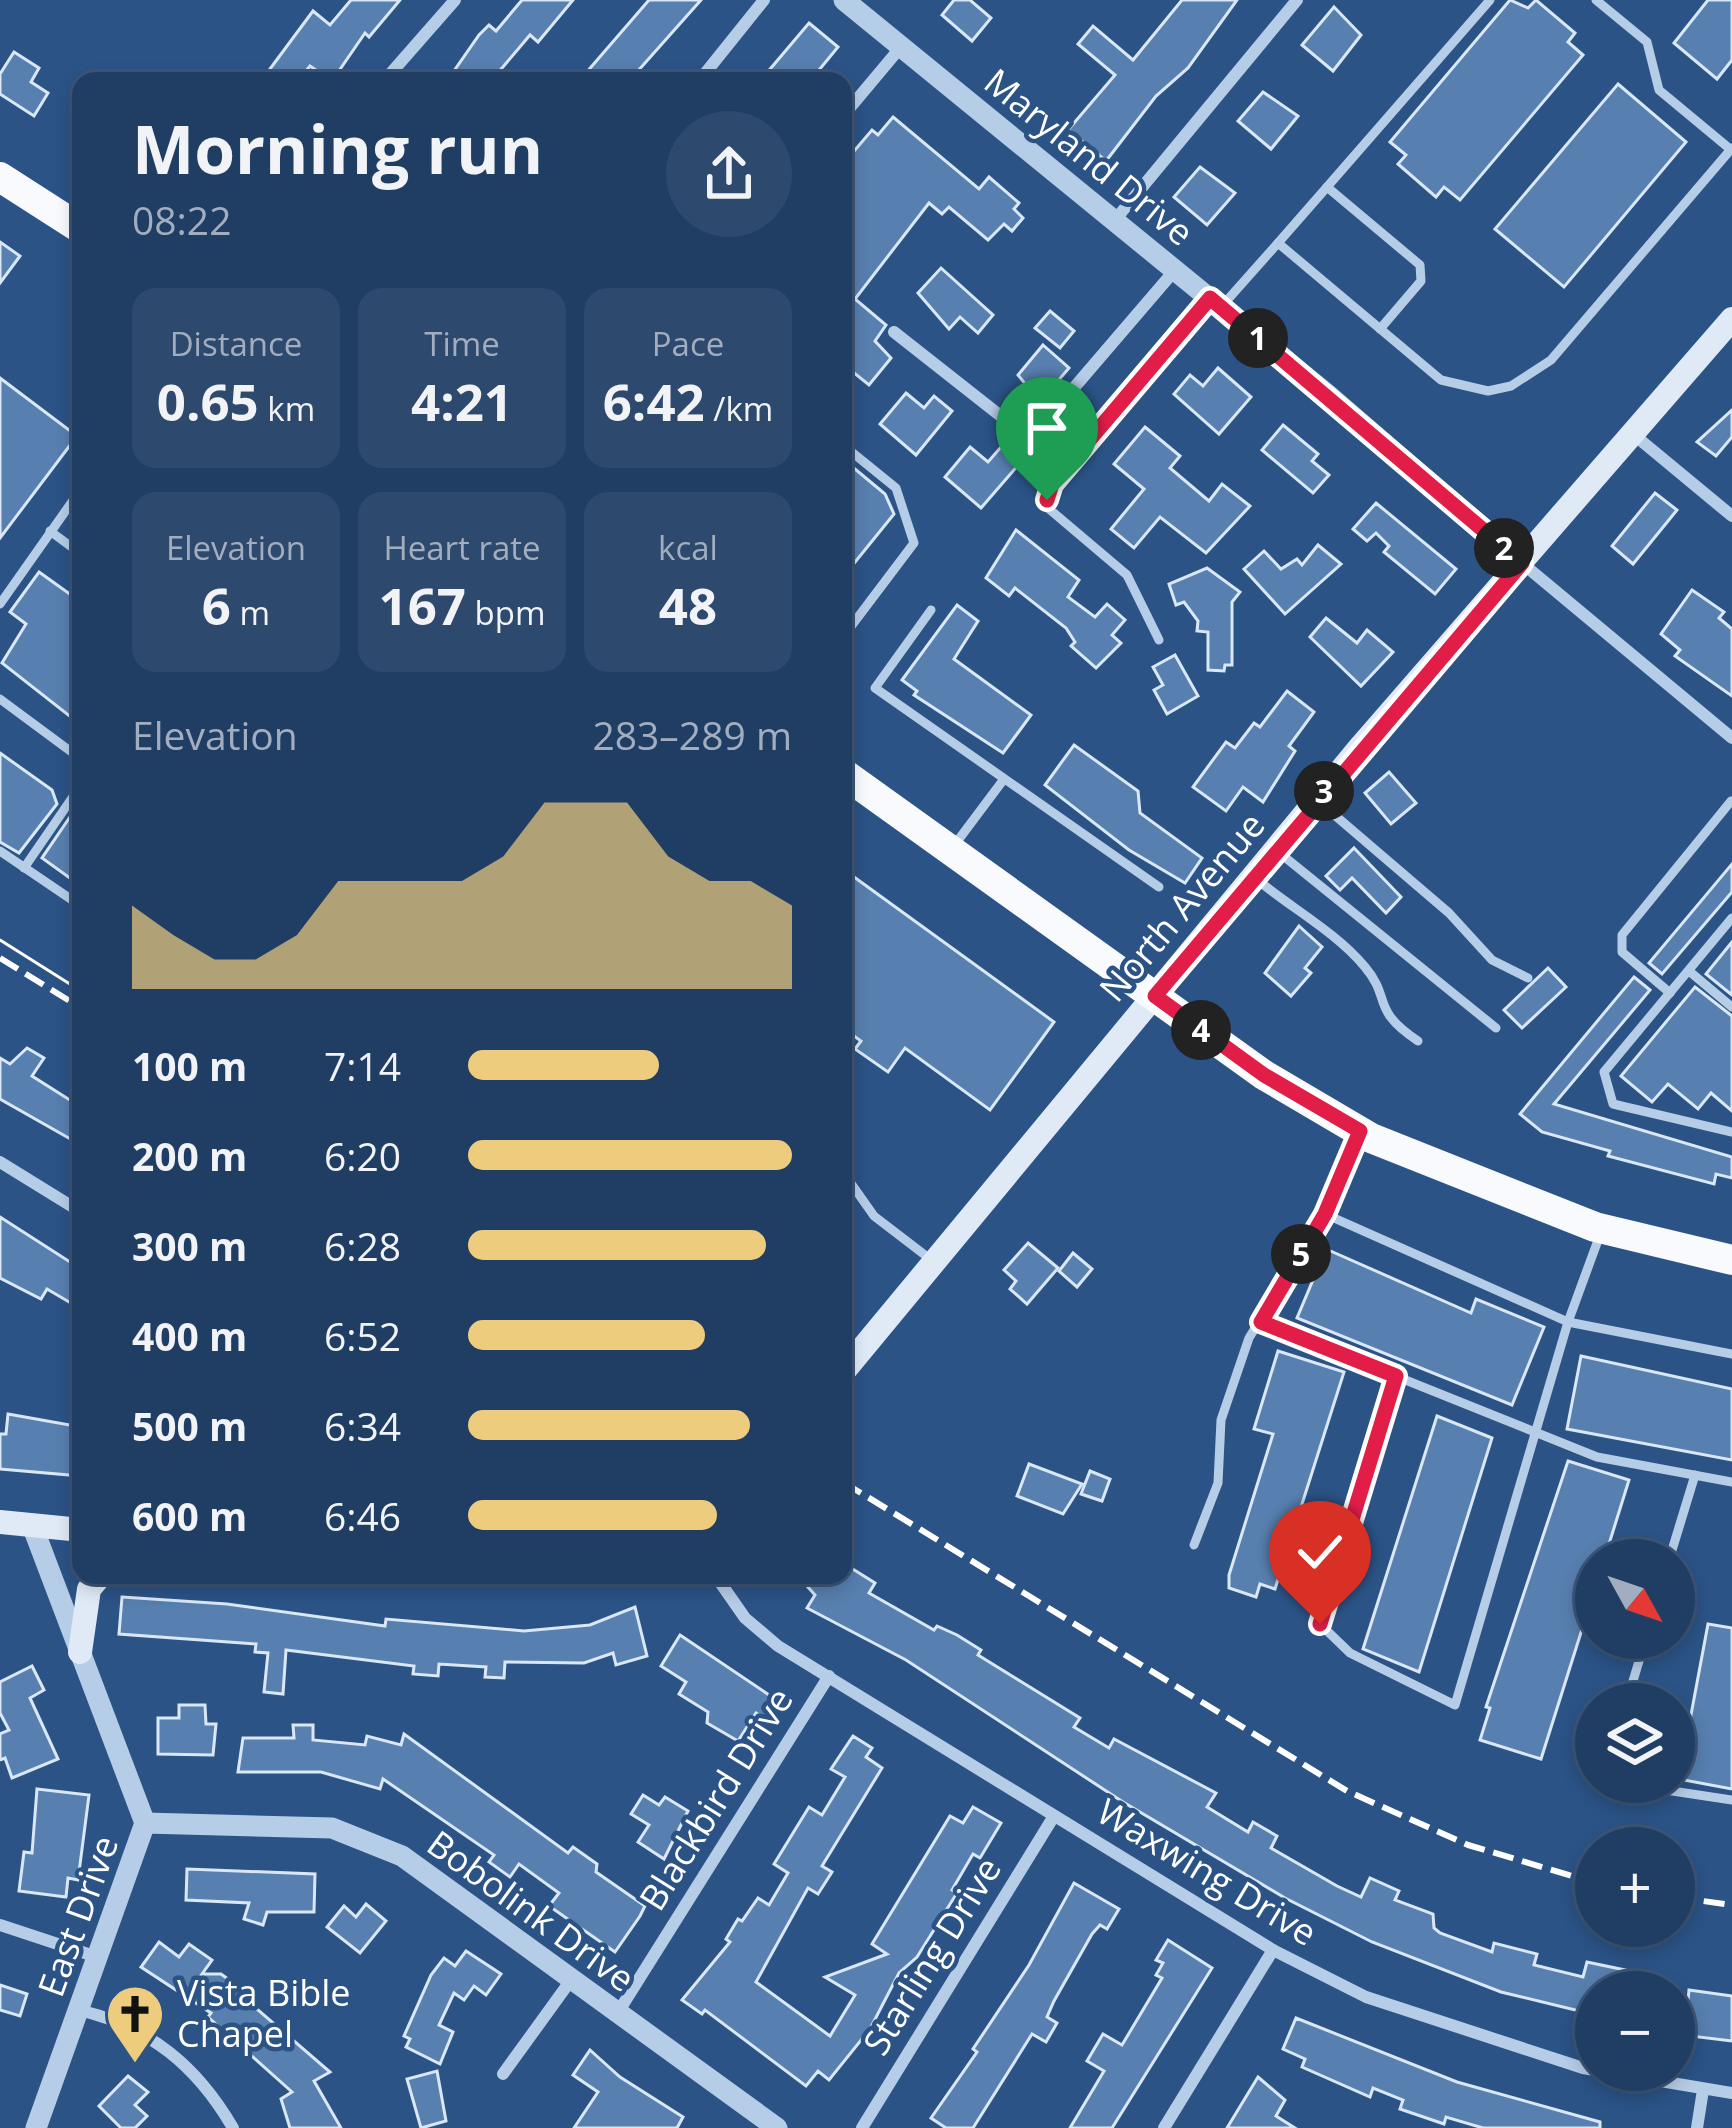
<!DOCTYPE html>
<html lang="en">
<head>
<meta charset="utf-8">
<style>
	body { margin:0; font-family:"Open Sans",sans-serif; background:#2d496d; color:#f1f3f6; height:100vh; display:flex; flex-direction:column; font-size:45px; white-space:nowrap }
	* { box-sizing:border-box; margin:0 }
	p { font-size:39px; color:#a2aebf }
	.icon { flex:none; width:66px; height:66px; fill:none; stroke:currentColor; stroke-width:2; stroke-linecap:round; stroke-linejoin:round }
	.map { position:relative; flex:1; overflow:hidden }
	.sheet { position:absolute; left:72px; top:72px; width:780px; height:1512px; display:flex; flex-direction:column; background:#203e64; border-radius:24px; box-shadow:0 6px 18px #0003,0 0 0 3px #3d5778 }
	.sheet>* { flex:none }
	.needle { width:78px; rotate:130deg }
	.fabs { position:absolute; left:1575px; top:1539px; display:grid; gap:24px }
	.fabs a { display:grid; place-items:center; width:120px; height:120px; border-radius:50%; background:#203e64; box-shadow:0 6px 18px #0003,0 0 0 3px #3d5778; font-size:60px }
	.pin { position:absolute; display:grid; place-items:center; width:102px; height:102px; color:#fff; margin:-123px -51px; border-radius:50% 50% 50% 0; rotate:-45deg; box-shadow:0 0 12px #0007 }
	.pin .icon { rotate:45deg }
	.km { position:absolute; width:60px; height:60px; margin:-30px; border-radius:50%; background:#222; color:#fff; font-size:33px; line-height:60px; text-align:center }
	.round { display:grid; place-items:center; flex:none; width:126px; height:126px; border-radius:63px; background:#2d496d }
	.summary { display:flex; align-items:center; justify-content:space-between; height:204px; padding:0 60px }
	h1 { font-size:66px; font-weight:700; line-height:90px }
	.figures { display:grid; grid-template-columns:repeat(3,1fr); gap:18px; height:204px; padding:12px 60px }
	.figures div { display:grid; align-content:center; border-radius:24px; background:#2d496d; text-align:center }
	.figures b { font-size:51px; font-weight:700 }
	.figures small { font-size:33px; font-weight:400 }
	.figures p { font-size:33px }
	.chart { height:336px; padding:24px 60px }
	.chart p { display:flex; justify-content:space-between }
	.chart svg { width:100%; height:216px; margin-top:12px; fill:#edcc7e; opacity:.7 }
	ul { padding:0 60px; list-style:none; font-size:39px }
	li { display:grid; grid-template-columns:192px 144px 1fr; align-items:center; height:90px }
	li i { height:30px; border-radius:15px; background:#edcc7e }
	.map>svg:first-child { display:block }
	.building { fill:#577faf; stroke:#dae7f6; stroke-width:3 }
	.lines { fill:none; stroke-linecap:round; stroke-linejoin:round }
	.service { stroke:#b6cde7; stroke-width:9 }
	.minor { stroke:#b6cde7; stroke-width:12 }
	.tertiary { stroke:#b6cde7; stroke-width:21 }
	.secondary { stroke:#e0eaf7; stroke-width:24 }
	.primary { stroke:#f8fafe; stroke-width:30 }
	.tram { stroke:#fff; stroke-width:3 }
	.rail { stroke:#fff; stroke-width:6; stroke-dasharray:21 9; stroke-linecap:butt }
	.route-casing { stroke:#fff; stroke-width:24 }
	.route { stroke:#e11d48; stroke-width:15 }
	.labels { text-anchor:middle; stroke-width:9; stroke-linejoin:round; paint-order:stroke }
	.street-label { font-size:36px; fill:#fff; stroke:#2b5386 }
	.poi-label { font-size:36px; fill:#fff; stroke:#2b5386; text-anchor:start }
</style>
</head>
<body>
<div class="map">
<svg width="1732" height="2128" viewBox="0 0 1732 2128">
	<rect width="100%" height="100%" fill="#2b5386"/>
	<!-- building -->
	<g class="building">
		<polygon points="351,0 400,0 369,37 365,33 332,81 310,66 298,81 261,81 313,11 330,25"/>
		<polygon points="522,0 573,0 538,42 530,35 491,81 447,81 479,35 489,25 496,31"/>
		<polygon points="649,0 701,0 629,81 579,81"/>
		<polygon points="954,0 970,0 991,18 972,41 942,15"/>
		<polygon points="1182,0 1237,0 1188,68 1156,96 1106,161 1068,130 1115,75 1078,44 1093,26 1133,60"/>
		<polygon points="1510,0 1528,8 1536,0 1575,33 1568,42 1583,55 1460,200 1444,187 1436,197 1398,164 1406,155 1390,142"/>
		<polygon points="1708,0 1732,0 1732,60 1717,79 1674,43"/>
		<polygon points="1334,7 1361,35 1333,71 1302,45"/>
		<polygon points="809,23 838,47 810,81 760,81"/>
		<polygon points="14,52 39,68 31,82 48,93 34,116 0,94 0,74"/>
		<polygon points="1618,84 1686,142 1564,287 1495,229"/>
		<polygon points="1263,92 1298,116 1271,149 1238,121"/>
		<polygon points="893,117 979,189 989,177 1019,203 1014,209 1023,218 1012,231 1004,224 988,240 949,207 942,214 929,203 855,299 886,325 875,341 891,358 869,385 843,364 843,164 872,130 878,135"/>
		<polygon points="1200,167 1235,193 1207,225 1174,197"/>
		<polygon points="0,242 20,256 0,283"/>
		<polygon points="941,268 993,315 978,333 960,317 949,329 918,293"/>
		<polygon points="1050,311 1074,331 1060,348 1035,328"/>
		<polygon points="1043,345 1069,368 1040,402 1018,375"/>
		<polygon points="1218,368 1251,397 1219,434 1174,394 1190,375 1203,386"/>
		<polygon points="0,378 77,436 0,538"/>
		<polygon points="906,393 924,408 934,396 952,411 916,455 880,424"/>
		<polygon points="1732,410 1732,437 1716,456 1697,442"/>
		<polygon points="1283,425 1318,454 1312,461 1329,475 1313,493 1262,450"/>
		<polygon points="1145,427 1180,456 1170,468 1209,501 1222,484 1250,506 1206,553 1160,517 1134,548 1111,529 1144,489 1114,464"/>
		<polygon points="970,447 988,462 1001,447 1020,463 981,508 945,477"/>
		<polygon points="843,459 885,494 894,514 843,577"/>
		<polygon points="1655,493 1677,510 1633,564 1612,546"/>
		<polygon points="1376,503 1456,569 1435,594 1384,552 1389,546 1376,533 1367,541 1353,529"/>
		<polygon points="1016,530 1079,580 1068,597 1095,617 1107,604 1125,620 1112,635 1121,643 1096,668 1071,646 1075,642 1066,628 1015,588 1009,596 986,578"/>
		<polygon points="1318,545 1341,564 1285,614 1244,569 1264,551 1281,569 1297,559 1302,565"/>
		<polygon points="1207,568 1240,592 1232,602 1232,665 1225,665 1224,671 1208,670 1208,632 1197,631 1198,621 1184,602 1176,605 1169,584"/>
		<polygon points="39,572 81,602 81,725 2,663 26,624 10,612"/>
		<polygon points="1692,590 1724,612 1719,618 1732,629 1732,696 1675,656 1680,650 1661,634"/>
		<polygon points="957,605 978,621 954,659 1031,715 1003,753 914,695 917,691 902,680"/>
		<polygon points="1326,618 1357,643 1367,630 1393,652 1361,686 1310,637"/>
		<polygon points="1175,655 1198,696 1167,714 1154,690 1163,685 1153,667"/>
		<polygon points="1287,691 1314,712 1289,746 1295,751 1263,802 1243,787 1226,811 1193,787 1226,742 1235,748 1254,723 1260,727"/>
		<polygon points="1074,745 1138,791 1140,813 1202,858 1185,883 1129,850 1045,785"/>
		<polygon points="0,753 52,790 57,804 19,853 0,842"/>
		<polygon points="1389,772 1416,803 1391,824 1365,793"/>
		<polygon points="72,814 81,820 81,886 42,858"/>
		<polygon points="1354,848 1401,897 1386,913 1352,878 1340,890 1326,876"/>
		<polygon points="1732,864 1732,892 1662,974 1649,963"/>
		<polygon points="843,869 1054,1022 990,1110 905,1048 888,1072 855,1049 861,1041 843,1028"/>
		<polygon points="1299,926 1322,947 1305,968 1311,973 1291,996 1265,973"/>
		<polygon points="1732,942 1732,995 1706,974"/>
		<polygon points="1548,968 1566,987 1522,1028 1504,1010"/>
		<polygon points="1634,977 1650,990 1554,1104 1732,1157 1732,1178 1716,1174 1714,1184 1608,1156 1610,1151 1542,1132 1520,1114"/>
		<polygon points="1695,987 1732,1016 1732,1111 1711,1093 1698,1109 1668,1084 1652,1102 1621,1076"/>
		<polygon points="27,1048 44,1058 32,1076 81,1107 81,1145 0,1099 0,1058 10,1064"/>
		<polygon points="0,1217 81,1269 81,1309 47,1289 41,1299 0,1278"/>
		<polygon points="1028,1243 1058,1268 1027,1304 1010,1289 1016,1281 1004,1270"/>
		<polygon points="1326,1249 1471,1313 1476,1299 1544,1327 1512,1405 1297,1318"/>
		<polygon points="1073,1253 1092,1269 1077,1287 1059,1271"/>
		<polygon points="1278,1351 1344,1372 1275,1589 1260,1584 1256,1597 1229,1588 1229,1575 1273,1434 1254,1429"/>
		<polygon points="1581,1356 1732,1389 1732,1460 1567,1429"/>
		<polygon points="8,1414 81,1427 81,1476 0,1469 0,1434 6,1434"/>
		<polygon points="1437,1416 1492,1438 1419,1672 1363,1649"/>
		<polygon points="1568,1461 1629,1480 1604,1560 1596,1560 1596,1585 1541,1759 1480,1740 1490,1708 1486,1707"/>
		<polygon points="1029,1464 1082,1484 1063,1514 1017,1496"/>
		<polygon points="1090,1471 1110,1479 1102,1501 1081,1494"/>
		<polygon points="848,1566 875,1583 869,1593 934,1630 937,1626 957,1635 981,1650 978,1655 1080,1718 1074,1727 1109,1748 1114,1739 1216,1793 1207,1807 1248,1832 1253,1822 1277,1836 1271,1848 1337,1886 1361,1897 1370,1878 1399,1891 1395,1900 1433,1914 1434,1928 1440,1933 1492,1952 1494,1943 1537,1954 1534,1965 1583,1977 1587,1962 1625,1970 1619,1992 1596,1992 1596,2015 1501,1992 1372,1942 1285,1898 1123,1802 906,1660 807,1608 815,1595 797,1575 843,1575"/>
		<polygon points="122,1597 227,1604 385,1626 386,1619 524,1631 590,1625 635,1607 647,1656 616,1665 613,1653 584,1663 505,1662 504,1678 485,1677 486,1667 439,1664 438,1676 413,1674 414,1666 286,1650 283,1694 264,1692 268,1653 255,1652 256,1644 119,1634"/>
		<polygon points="1708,1624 1732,1628 1732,1789 1679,1779"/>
		<polygon points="680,1635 781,1703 770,1721 756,1713 738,1741 707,1723 708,1712 679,1694 686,1682 661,1666"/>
		<polygon points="32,1666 44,1690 30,1698 58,1759 12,1778 5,1758 0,1760 0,1734 9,1730 0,1713 0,1682"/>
		<polygon points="179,1705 205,1705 206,1724 216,1724 213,1755 158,1754 158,1718 179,1718"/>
		<polygon points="293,1725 313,1725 313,1740 365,1745 367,1736 401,1745 404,1734 568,1853 573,1847 597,1864 596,1872 645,1906 640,1916 615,1952 549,1906 559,1893 519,1864 510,1877 489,1862 494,1855 383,1779 380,1789 321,1772 238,1772 243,1738 294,1738"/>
		<polygon points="853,1736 872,1748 866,1757 882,1768 822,1866 832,1872 818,1894 808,1888 756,1982 830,2036 855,1995 825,1977 887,1954 872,1944 950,1816 963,1823 973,1807 1001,1823 980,1858 973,1854 952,1890 957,1893 917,1957 899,1973 870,2029 829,2080 818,2071 806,2086 705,2010 702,2014 682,2000 730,1942 726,1939 738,1919 742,1921 758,1898 769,1905 788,1873 774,1864 809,1807 822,1815 845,1777 831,1769"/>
		<polygon points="37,1789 89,1795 78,1880 68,1878 66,1897 19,1891 24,1852 32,1853"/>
		<polygon points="643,1795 659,1805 665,1797 688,1811 664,1859 638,1842 649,1825 631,1814"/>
		<polygon points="187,1869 315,1874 314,1912 267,1912 263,1925 244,1919 249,1903 186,1900"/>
		<polygon points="1074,1883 1119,1909 1107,1929 1100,1925 1092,1934 1054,2001 1047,2017 1057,2023 1046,2042 1032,2034 973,2128 946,2128 931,2118 977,2052 973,2049 1029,1965"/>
		<polygon points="366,1904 386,1921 360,1953 327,1927 344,1906 356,1917"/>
		<polygon points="1168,1940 1212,1968 1112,2128 1070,2128 1104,2071 1087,2061 1103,2034 1122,2045 1162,1978 1156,1975 1163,1963 1156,1960"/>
		<polygon points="159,1942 179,1957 189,1944 212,1960 202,1974 221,1974 254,1998 250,2003 330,2072 314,2081 341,2128 290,2128 281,2099 292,2092 208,2017 211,2013 141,1967"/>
		<polygon points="466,1951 501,1974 486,1995 474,1986 464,2000 454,1993 439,2025 453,2032 440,2064 406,2047 410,2039 404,2036 431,1975 444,1958 455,1966"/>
		<polygon points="0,1985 27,1994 20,2016 0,2010"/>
		<polygon points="1689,1990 1732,1996 1732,2041 1674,2034 1674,1998 1688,2001"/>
		<polygon points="1296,2018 1457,2082 1600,2122 1600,2128 1483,2128 1446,2117 1444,2124 1400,2109 1403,2100 1373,2088 1370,2097 1302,2067 1305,2059 1283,2049"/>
		<polygon points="590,2050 620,2077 683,2117 677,2128 574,2128 598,2092 573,2075"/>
		<polygon points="437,2071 446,2121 421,2128 407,2079"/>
		<polygon points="128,2076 148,2092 135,2105 147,2116 135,2128 121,2128 99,2106"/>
		<polygon points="1258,2077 1285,2100 1276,2116 1295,2128 1227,2128"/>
	</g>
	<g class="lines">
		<!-- service -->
		<g class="service">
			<polyline points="1596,0 1647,42 1659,90 1730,149"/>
			<polyline points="1327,187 1490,0"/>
			<polyline points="1278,243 1327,187 1420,265 1421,281 1380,329"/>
			<polyline points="1222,306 1278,243 1441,380 1488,391 1511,386 1551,360 1732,148"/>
			<polyline points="843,445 896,488 914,543 843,637"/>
			<polyline points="1052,484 1048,508 1127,575 1159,640"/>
			<polyline points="50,531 81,554"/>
			<polyline points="0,604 81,489"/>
			<polyline points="931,610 875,688 1159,887"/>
			<polyline points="0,699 81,759"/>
			<polyline points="1317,800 1449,913 1492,960 1528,978"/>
			<polyline points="953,847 1004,779"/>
			<polyline points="1276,850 1496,1028"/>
			<polyline points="0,851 81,906"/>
			<polyline points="24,868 81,785"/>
			<path d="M1254,877C1289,907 1335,931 1365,967C1392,999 1370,1009 1418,1041"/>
			<polyline points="1732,918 1604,1072 1613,1104 1732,1132"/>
			<polyline points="1689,971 1732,1007"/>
			<polyline points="1670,993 1622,952 1622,935 1731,801"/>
			<polyline points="843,1172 874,1216 934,1262"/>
			<polyline points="1325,1214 1568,1322 1732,1354"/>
			<polyline points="1261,1322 1597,1457 1732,1482"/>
			<polyline points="1396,1376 1320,1624 1350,1653 1455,1705 1568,1322 1601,1232"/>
			<polyline points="1194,1545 1218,1483 1221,1420 1249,1338 1325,1214 1357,1136"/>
			<polyline points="1669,1560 1695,1475"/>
			<polyline points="1626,1704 1646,1638"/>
			<polyline points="1613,1782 1732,1800"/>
		</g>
		<!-- minor -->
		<g class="minor">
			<polyline points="384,81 455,0"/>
			<polyline points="699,81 764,0"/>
			<polyline points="843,116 900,48"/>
			<polyline points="1115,220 1297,0"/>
			<polyline points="894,332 1030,439 1175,270"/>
			<polyline points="1633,434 1732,516"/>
			<polyline points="1052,484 1209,298"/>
			<polyline points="1522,563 1732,738"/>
			<polyline points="0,1162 81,1212"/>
			<polyline points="715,1575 745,1618 778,1646 1273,1950 1366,1997 1583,2068 1732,2093"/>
			<polyline points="0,1925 100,1958"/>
			<path d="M79,2010C150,2027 197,2066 233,2128"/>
			<polyline points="617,2014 829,1676"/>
			<polyline points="503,2074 571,1980"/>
			<polyline points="862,2128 1054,1816"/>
			<polyline points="1164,2128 1273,1950"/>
			<polyline points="1697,2128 1703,2090"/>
		</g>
		<!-- tertiary -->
		<g class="tertiary">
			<polyline points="844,0 1329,396 1522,563"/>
			<polyline points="32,1525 145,1823 36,2128"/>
			<polyline points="145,1823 332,1828 402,1856 777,2128"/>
		</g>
		<!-- secondary -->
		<g class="secondary">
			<polyline points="843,1372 1362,745 1732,319"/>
			<polyline points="0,1522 81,1530"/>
			<polyline points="80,1652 89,1589 101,1575"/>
		</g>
		<!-- primary -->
		<g class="primary">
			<polyline points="0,177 81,229"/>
			<polyline points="843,773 1264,1075 1371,1138 1595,1227 1732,1260"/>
		</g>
		<!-- tram -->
		<polyline class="tram" points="0,940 81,991"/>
		<!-- rail -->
		<g class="rail">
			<polyline points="0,958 81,1008"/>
			<polyline points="843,1482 1347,1791 1468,1845 1596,1883"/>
			<polyline points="1674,1897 1732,1905"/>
		</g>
	</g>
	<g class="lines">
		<defs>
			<polyline id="route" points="1047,500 1052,484 1210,298 1522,563 1155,996 1264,1075 1360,1131 1325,1214 1261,1322 1396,1376 1320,1624"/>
		</defs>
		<!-- route casing -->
		<use href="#route" class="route-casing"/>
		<!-- route -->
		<use href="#route" class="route"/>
	</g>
	<!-- icons -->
	<defs>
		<symbol id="church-pin" viewBox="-11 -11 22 30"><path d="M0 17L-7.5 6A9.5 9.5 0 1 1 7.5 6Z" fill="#edcc7e" stroke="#2b5386"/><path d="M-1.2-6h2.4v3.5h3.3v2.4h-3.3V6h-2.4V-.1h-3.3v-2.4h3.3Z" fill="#111"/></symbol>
	</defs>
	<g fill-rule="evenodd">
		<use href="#church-pin" x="102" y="1981" width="66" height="90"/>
	</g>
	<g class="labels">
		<!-- street labels -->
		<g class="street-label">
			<text transform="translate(1089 157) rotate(39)" y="13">Maryland Drive</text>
			<text transform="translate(1182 907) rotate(-50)" y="13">North Avenue</text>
			<text transform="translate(716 1799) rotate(-58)" y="13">Blackbird Drive</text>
			<text transform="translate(1207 1872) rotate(31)" y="13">Waxwing Drive</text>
			<text transform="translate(531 1911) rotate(36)" y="13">Bobolink Drive</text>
			<text transform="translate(78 1916) rotate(-70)" y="13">East Drive</text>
			<text transform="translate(932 1956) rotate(-58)" y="13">Starling Drive</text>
		</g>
		<!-- poi labels -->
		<g class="poi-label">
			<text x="177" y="2006">Vista Bible<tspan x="177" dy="41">Chapel</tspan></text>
		</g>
	</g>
</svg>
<div class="fabs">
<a><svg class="needle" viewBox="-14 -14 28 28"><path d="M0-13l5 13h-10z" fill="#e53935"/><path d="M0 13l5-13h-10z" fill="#a2aebf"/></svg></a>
<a><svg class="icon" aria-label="layers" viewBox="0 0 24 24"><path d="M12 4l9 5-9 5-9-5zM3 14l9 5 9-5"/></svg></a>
<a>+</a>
<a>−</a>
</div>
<div class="pin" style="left:1047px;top:500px;background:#1e9e55"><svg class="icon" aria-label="arrive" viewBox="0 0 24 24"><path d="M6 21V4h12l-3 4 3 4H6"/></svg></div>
<div class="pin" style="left:1320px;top:1624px;background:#d93025"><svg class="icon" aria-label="check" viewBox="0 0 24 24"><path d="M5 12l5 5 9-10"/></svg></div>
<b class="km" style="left:1258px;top:338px">1</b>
<b class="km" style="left:1504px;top:548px">2</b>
<b class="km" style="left:1324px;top:791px">3</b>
<b class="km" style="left:1201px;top:1030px">4</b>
<b class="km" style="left:1301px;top:1254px">5</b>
<section class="sheet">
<div class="summary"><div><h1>Morning run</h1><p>08:22</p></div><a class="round"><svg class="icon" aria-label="share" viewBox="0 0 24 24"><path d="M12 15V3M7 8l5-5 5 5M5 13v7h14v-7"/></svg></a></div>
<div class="figures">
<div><p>Distance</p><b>0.65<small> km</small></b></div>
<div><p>Time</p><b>4:21</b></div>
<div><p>Pace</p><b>6:42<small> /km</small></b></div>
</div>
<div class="figures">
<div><p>Elevation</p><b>6<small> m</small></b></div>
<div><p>Heart rate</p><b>167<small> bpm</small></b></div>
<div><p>kcal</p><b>48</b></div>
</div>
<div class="chart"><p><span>Elevation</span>283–289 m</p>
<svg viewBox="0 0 160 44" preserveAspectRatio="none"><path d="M0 44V27L10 33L20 38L30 38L40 33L50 22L60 22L70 22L80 22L90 17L100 6L110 6L120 6L130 17L140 22L150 22L160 27V44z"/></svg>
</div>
<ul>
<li><b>100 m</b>7:14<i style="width:59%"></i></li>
<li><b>200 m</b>6:20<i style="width:100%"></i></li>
<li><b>300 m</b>6:28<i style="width:92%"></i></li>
<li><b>400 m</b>6:52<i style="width:73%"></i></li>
<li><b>500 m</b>6:34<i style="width:87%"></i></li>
<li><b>600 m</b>6:46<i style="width:77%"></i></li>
</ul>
</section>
</div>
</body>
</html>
